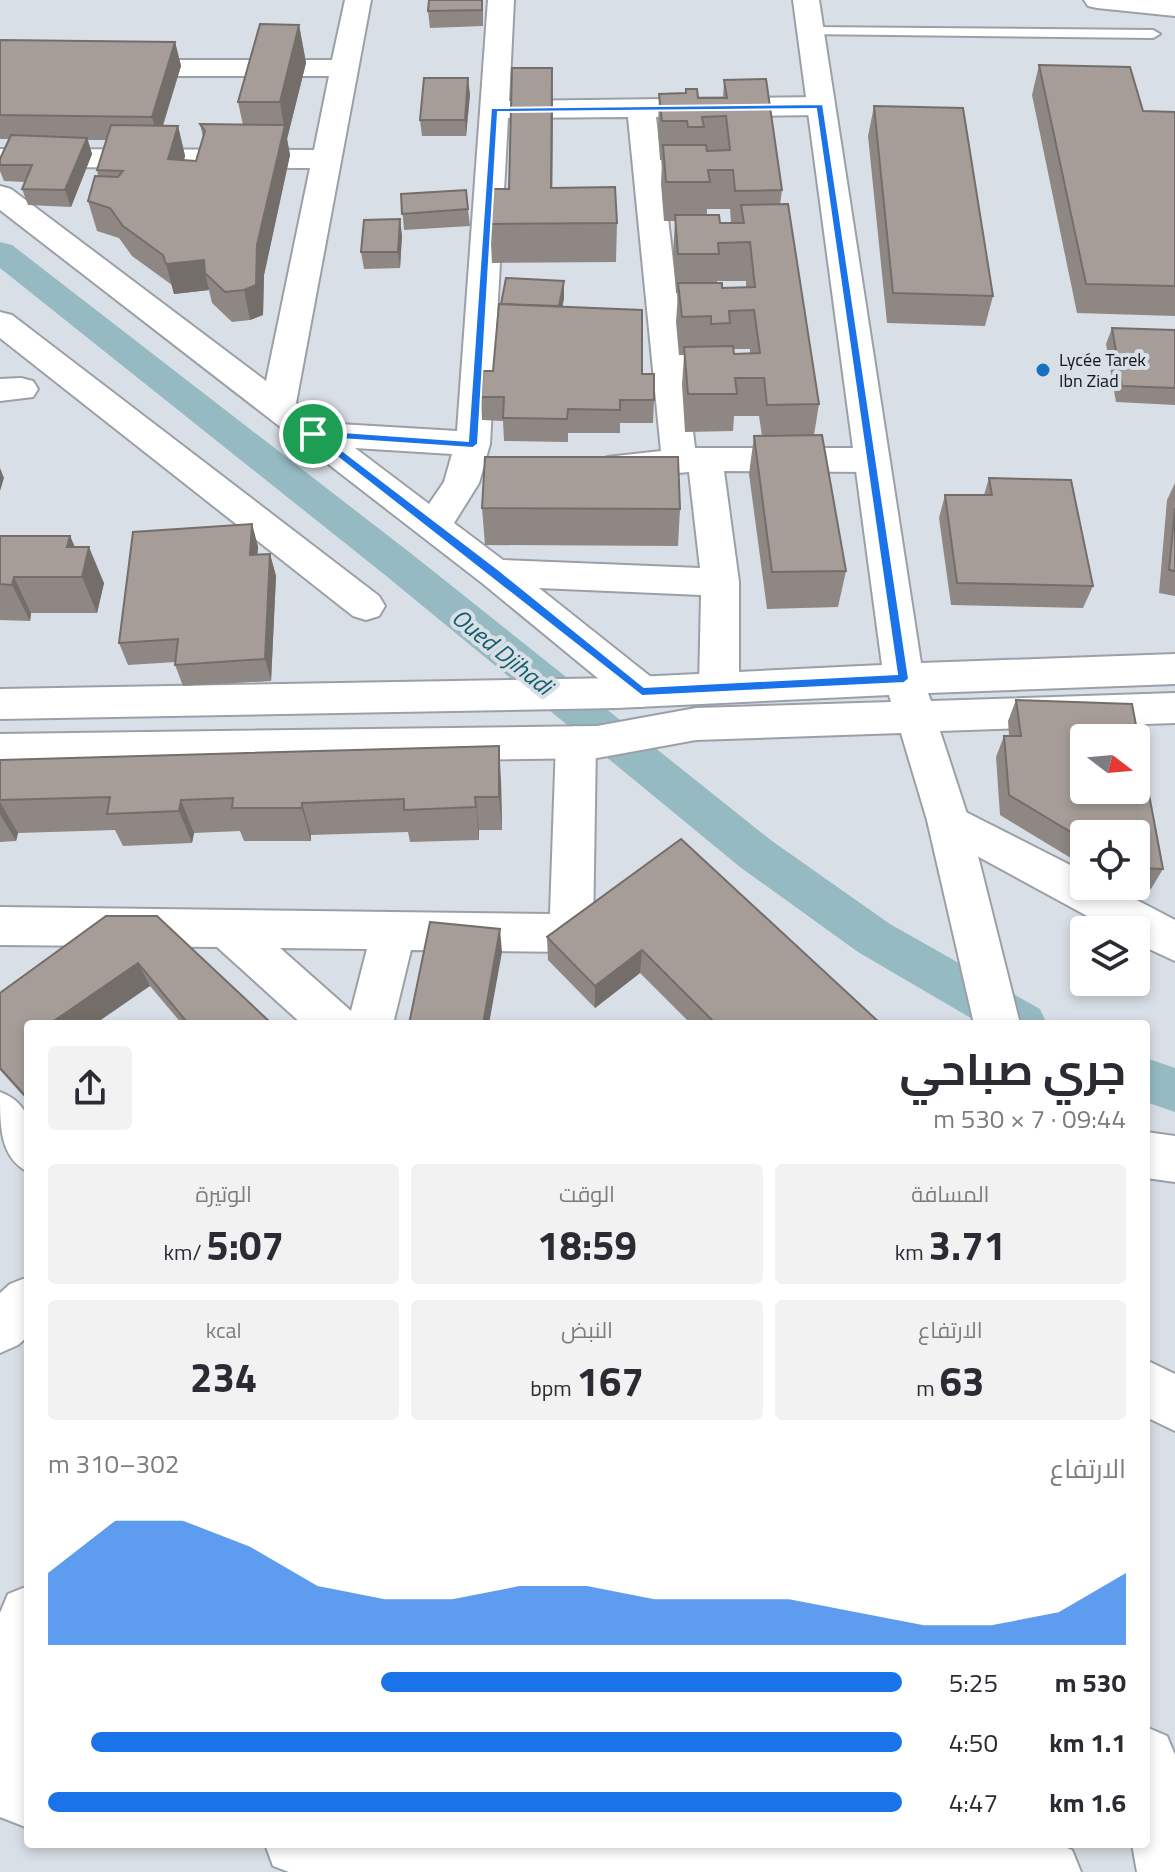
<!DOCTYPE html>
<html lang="ar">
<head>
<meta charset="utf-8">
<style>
	body { margin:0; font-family:"Titillium Web",Cairo,sans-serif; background:#f2f2f3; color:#2b2b33; direction:rtl; height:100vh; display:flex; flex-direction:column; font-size:30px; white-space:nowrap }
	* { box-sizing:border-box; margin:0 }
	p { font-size:26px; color:#7c7c81 }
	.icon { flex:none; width:44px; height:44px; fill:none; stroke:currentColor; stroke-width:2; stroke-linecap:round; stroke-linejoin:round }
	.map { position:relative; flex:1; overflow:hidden; direction:ltr }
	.details { position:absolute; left:24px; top:1020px; width:1126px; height:828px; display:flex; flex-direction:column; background:#fff; border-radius:8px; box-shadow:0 4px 12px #0003; direction:rtl }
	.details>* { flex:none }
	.needle { width:52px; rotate:106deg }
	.controls { position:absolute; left:1070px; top:724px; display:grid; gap:16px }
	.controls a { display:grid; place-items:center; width:80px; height:80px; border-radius:8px; background:#fff; box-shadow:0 4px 12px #0003; font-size:40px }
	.pin { position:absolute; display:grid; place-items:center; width:68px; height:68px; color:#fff; margin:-34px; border:4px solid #fff; border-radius:50%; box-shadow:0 2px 8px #0007 }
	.round { display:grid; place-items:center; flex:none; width:84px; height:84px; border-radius:8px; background:#f2f2f3 }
	.summary { display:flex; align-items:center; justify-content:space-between; height:136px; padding:0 24px }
	h1 { font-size:44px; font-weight:700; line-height:60px }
	.figures { display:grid; grid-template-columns:repeat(3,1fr); gap:12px; height:136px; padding:8px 24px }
	.figures div { display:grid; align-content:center; border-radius:8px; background:#f2f2f3; text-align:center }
	.figures b { font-size:40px; font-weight:700 }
	.figures small { font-size:22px; font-weight:400 }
	.figures p { font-size:22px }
	.chart { height:224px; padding:16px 24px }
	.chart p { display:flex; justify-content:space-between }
	.chart svg { width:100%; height:144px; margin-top:8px; fill:#1a73e8; opacity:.7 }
	ul { padding:0 24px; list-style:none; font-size:26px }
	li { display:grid; grid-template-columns:128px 96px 1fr; align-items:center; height:60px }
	li i { height:20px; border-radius:10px; background:#1a73e8 }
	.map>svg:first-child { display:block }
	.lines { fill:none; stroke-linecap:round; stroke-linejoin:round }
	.canal { fill:#95bac2; fill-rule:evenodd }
	.lane-casing { stroke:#9ba0a8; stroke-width:4 }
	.street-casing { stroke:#9ba0a8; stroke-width:4 }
	.secondary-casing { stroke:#9ba0a8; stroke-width:4 }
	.lane { fill:#fff; fill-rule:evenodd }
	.street { fill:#fff; fill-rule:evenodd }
	.secondary { fill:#fff; fill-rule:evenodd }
	.wall { fill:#8f8783; fill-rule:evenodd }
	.shaded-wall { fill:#746e6a }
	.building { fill:#a69d98; stroke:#746e6a; stroke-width:2; fill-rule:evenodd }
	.route { fill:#1a73e8; stroke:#fff; stroke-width:2; fill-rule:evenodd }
	.poi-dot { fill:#1770bd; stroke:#d9dfe7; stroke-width:3 }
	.labels { text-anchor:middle; stroke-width:8; stroke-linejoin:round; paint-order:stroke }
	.far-poi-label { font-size:18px; fill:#121417; stroke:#d9dfe7; text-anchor:start }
	.water-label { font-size:24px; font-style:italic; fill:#135e6b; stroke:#d9dfe7 }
</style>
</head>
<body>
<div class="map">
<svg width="1175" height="1872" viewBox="0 0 1175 1872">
	<rect width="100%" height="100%" fill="#d9dfe7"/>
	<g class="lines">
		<!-- canal -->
		<g class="canal">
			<polygon points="0,242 12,245 413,555 772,841 890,924 1040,1009 1047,1024 981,1024 858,952 740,867 385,575 0,268"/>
			<polygon points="1146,1058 1175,1068 1175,1112 1146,1102"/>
		</g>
		<defs>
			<polygon id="lane" points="809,27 1153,30 1160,34 1153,38 804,34 804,28"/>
			<g id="street">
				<path d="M345,0H371L296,403L322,423L457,431L488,0H514L509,101L820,97L830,100L834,106L830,112L820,115L656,117L695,448H871L883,452L889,460L883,468L871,472L724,471L739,582V688L733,699L719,703L705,699L699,688L701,595L539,588L656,681L662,692L656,703L642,707L628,703L482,583L0,210V186L11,189L266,381L310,168L0,167V149L314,150L329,76H0V60H332ZM628,117L661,451L607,457L601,466L607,475L619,478L689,472L700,568L503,560L454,523L479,483L490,444L508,118ZM355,448L452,454L444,482L429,504Z"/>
				<polygon points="1084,0 1175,0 1175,16 1097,8 1088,6"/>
				<polygon points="0,312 12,315 379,596 385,606 379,616 366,620 353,616 0,338"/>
				<polygon points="21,378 33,381 38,389 33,397 0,401 0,379"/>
				<path d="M576,726L590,731L596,742L593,933L587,946L571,952L411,950L393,1024H302L217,947L0,945V907L550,914L556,742L562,731ZM280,948L367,949L351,1011L350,1010Z"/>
				<polygon points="948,803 1084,872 1084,886 1110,886 1175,920 1175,961 1136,943 1136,930 1113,930 933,832 927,820 933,808"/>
				<path d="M0,1092C39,1107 28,1137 28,1172C0,1157 0,1128 0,1092Z"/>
				<polygon points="1146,1132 1175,1136 1175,1182 1146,1178"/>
				<polygon points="28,1277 28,1336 18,1345 0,1353 0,1293 10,1284"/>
				<polygon points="1146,1360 1175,1374 1175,1431 1146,1417"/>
				<polygon points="28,1586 28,1828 0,1817 0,1613 8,1594"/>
				<polygon points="265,1844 1057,1844 1072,1850 1081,1872 289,1872 273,1866"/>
			</g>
			<g id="secondary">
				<polygon points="793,0 819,0 921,663 1175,654 1175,684 928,693 931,701 1175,693 1175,723 940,731 969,820 1020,1024 974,1024 927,820 901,733 696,740 597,758 0,766 0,734 597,726 696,708 891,702 889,695 616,708 0,719 0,689 616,678 882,665"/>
				<polygon points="1146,1727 1167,1736 1175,1755 1175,1872 1137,1872 1132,1844 1146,1844"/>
			</g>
		</defs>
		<!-- lane casing -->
		<use href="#lane" class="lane-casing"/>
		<!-- street casing -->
		<use href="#street" class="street-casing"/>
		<!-- secondary casing -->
		<use href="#secondary" class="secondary-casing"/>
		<!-- lane -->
		<use href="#lane" class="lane"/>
		<!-- street -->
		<use href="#street" class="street"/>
		<!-- secondary -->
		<use href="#secondary" class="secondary"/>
	</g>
	<!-- wall -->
	<g class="wall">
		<polygon points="483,0 483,26 430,28 428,11"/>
		<polygon points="299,25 306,63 287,139 290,155 264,275 263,315 250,320 232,322 212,303 209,290 174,294 172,285 132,256 119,238 97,231 88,201 98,176 97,170 106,140 88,140 92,154 71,207 28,205 22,189 25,182 4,181 0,171 0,159 10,139 0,139 0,40 175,42 181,66 163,126 178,126 185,156 184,160 196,161 203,137 200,124 243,125 238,102"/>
		<polygon points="1039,65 1143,111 1175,112 1175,316 1077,313 1032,95"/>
		<polygon points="552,68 552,188 617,223 616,262 492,263 490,224 509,189"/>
		<path d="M724,80L782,190L780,205L819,404L814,435L846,571L838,607L767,609L749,474L754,436H762L759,416H734L733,431L685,432L682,385L684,355H679L676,322L678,293H676L673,254L675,221H664L661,184L662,160H660L658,132L659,94L698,98H723ZM707,209H730L731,223H720L707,215ZM717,281H746V288H722L717,283ZM733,349H750V353L734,354Z"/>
		<polygon points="470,94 466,136 422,136 420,120"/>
		<polygon points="874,106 993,296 985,326 887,323 868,136"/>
		<polygon points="401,194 468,209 470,226 404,230"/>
		<polygon points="402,235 400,268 364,269 361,252"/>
		<polygon points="564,281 564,298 562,307 642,374 654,400 653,423 620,423 620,433 568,433 568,442 504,441 503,421 482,420 481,397 493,371 501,304"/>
		<polygon points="1112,328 1175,330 1175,405 1116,402 1106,344"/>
		<polygon points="989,478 1093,586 1083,608 951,605 939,518 945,495 984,495"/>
		<polygon points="1175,483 1175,596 1159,593 1167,500"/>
		<polygon points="482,508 680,509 678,546 485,545"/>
		<polygon points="252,524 258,547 257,554 270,554 276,576 271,681 183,686 175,665 176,662 128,665 119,643"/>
		<polygon points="0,536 70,536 75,547 104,583 97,613 31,613 30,621 0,620"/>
		<path d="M1016,700L1132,704L1163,869L1151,889L1121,888L1118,886H1136V834H1084V866L1000,815L996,757L1004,736H1009L1008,721ZM1084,738H1136V790H1084Z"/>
		<polygon points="0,760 501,780 502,830 479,830 479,840 410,842 408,832 311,835 311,841 244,841 240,831 194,833 192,843 123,846 115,830 18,833 16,841 0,842"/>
		<polygon points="681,839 881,1024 691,1024 640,973 595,1008 548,960 547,937"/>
		<polygon points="106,916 272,1024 182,1024 150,986 28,1024 28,1101 0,1070 0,993"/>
	</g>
	<!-- shaded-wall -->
	<g class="shaded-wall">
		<polygon points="299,25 306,63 287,139 290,155 264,275 263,315 250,320 244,290 257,245 284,127 280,102"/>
		<polygon points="175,42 181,66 158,140 152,117"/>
		<polygon points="552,68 553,106 552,226 551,188"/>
		<polygon points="468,78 470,94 466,136 465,120"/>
		<polygon points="178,126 185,156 176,189 168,159"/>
		<polygon points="87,138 92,154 71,207 65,190"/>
		<polygon points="400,219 402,235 400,268 398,252"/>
		<polygon points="204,260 205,273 209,290 174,294 166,264"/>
		<polygon points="564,281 564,298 559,326 559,309"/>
		<polygon points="0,468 4,478 0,491"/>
		<polygon points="252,524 258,547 256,577 250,555"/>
		<polygon points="70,536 84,569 89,547 104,583 97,613 82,577 67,547"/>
		<polygon points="270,554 276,576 271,681 265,659"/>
		<polygon points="14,577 31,613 30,621 12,585"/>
		<polygon points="499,746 501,780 502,830 499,797"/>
		<polygon points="475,797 479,830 479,840 476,807"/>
		<polygon points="181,800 194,833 192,843 179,811"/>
		<polygon points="0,802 18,833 16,841 0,814"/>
		<polygon points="302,803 311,835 311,841 302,808"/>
		<polygon points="500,929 502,952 489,1024 483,1024"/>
		<polygon points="642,950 640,973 595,1008 595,986"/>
		<polygon points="138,963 150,986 95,1024 52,1024 51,1023"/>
	</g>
	<!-- building -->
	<g class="building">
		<polygon points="429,0 482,0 482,10 428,11"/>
		<polygon points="260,24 299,25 280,102 238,102"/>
		<polygon points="0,40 175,42 152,117 0,115"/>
		<polygon points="1039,65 1130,67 1143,111 1175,112 1175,286 1086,284"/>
		<polygon points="512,68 552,68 551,188 615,187 617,223 490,224 491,189 509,189"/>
		<polygon points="424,78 468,78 465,120 420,120"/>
		<polygon points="766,79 782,190 735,191 733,170 708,170 710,182 666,182 663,145 706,145 707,151 730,150 726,116 702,117 704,127 688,127 687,121 662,121 659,94 686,93 686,89 697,89 698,98 727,98 724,80"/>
		<polygon points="874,106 963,108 993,296 893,293"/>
		<polygon points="200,124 285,125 257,245 256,285 244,290 225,292 205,273 204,260 166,264 163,255 123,226 110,208 88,201 95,176 118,177 123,171 97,170 111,125 178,126 168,159 196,161 205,131"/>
		<polygon points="11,135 87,138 65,190 22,189 32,165 0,165 0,159"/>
		<polygon points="466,190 468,209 402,214 401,194"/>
		<polygon points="788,204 819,404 767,405 764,378 735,378 737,394 688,394 684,347 733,346 734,354 760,353 754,310 729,311 730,323 711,324 711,316 682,317 678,283 722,283 722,288 755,287 750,242 718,243 719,254 678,254 675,215 719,215 720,223 744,223 741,205"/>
		<polygon points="400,219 398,252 361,252 364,220"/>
		<polygon points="506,278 564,281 559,306 501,304"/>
		<polygon points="499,304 642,310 642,374 654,374 654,400 620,400 620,410 568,409 567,419 503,418 504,397 481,397 483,371 493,371"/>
		<polygon points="1112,328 1175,330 1175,388 1122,386"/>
		<polygon points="822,435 846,571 772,572 754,436"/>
		<polygon points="485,457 678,457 680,509 482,508"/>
		<polygon points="989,478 1071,480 1093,586 957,583 945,495 992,495"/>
		<polygon points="1175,508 1175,571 1169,570"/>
		<polygon points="252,524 250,555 270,554 265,659 175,665 178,639 119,643 133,532"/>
		<polygon points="0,536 70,536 67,547 89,547 82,577 14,577 12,585 0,584"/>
		<path d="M1016,700L1132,704L1163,869L1136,868V834H1084V840L1009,795L1004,736H1021ZM1084,738H1136V790H1084Z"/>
		<polygon points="499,746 499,797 475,797 476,807 404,810 404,799 302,803 302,808 232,808 233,798 181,800 179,811 107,814 110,797 0,800 0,760"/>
		<polygon points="681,839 881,1024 716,1024 642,950 595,986 547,937"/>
		<polygon points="106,916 157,916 271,1023 269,1024 182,1024 186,1021 138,963 51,1023 52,1024 28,1024 28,1099 0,1068 0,993"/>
		<polygon points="430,922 500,929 483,1024 409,1024"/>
	</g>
	<!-- route -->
	<path class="route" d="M823,104L909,679L904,683L642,696L308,434L313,430L468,441L491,108ZM816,109L897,674L644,687L499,570L326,438L473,448L478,444L498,112Z"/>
	<!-- markers -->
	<circle class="poi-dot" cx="1043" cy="370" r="8"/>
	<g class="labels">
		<!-- far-poi labels -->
		<g class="far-poi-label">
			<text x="1059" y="366">Lycée Tarek<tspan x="1059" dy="21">Ibn Ziad</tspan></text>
		</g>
		<!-- water labels -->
		<g class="water-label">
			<text transform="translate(502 652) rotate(39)" y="8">Oued Djihadi</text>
		</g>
	</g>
</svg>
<div class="controls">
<a><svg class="needle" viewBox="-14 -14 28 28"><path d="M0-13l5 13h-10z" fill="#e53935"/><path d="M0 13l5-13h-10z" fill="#7c7c81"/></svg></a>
<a><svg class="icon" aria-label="locate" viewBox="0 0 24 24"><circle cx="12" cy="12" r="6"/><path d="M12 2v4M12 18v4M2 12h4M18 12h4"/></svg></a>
<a><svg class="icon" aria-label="layers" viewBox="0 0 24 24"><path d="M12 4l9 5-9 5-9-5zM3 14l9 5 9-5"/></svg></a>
</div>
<div class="pin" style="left:313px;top:434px;background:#1e9e55"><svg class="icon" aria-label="arrive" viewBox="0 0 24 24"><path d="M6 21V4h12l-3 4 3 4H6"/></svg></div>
<section class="details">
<div class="summary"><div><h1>جري صباحي</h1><p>09:44 · 7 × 530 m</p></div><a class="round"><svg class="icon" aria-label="share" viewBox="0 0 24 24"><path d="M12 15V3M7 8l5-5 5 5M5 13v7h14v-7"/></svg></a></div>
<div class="figures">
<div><p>المسافة</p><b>3.71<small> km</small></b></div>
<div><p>الوقت</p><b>18:59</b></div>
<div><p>الوتيرة</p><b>5:07<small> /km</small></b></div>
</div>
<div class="figures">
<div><p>الارتفاع</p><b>63<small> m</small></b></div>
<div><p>النبض</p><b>167<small> bpm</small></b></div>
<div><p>kcal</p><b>234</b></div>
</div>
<div class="chart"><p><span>الارتفاع</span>302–310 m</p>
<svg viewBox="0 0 160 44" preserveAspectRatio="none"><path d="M0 44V22L10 6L20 6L30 14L40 26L50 30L60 30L70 26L80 26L90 30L100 30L110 30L120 34L130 38L140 38L150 34L160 22V44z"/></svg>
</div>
<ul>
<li><b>530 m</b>5:25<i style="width:61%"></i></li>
<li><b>1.1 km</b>4:50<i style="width:95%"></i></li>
<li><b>1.6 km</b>4:47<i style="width:100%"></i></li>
</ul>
</section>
</div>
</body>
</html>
